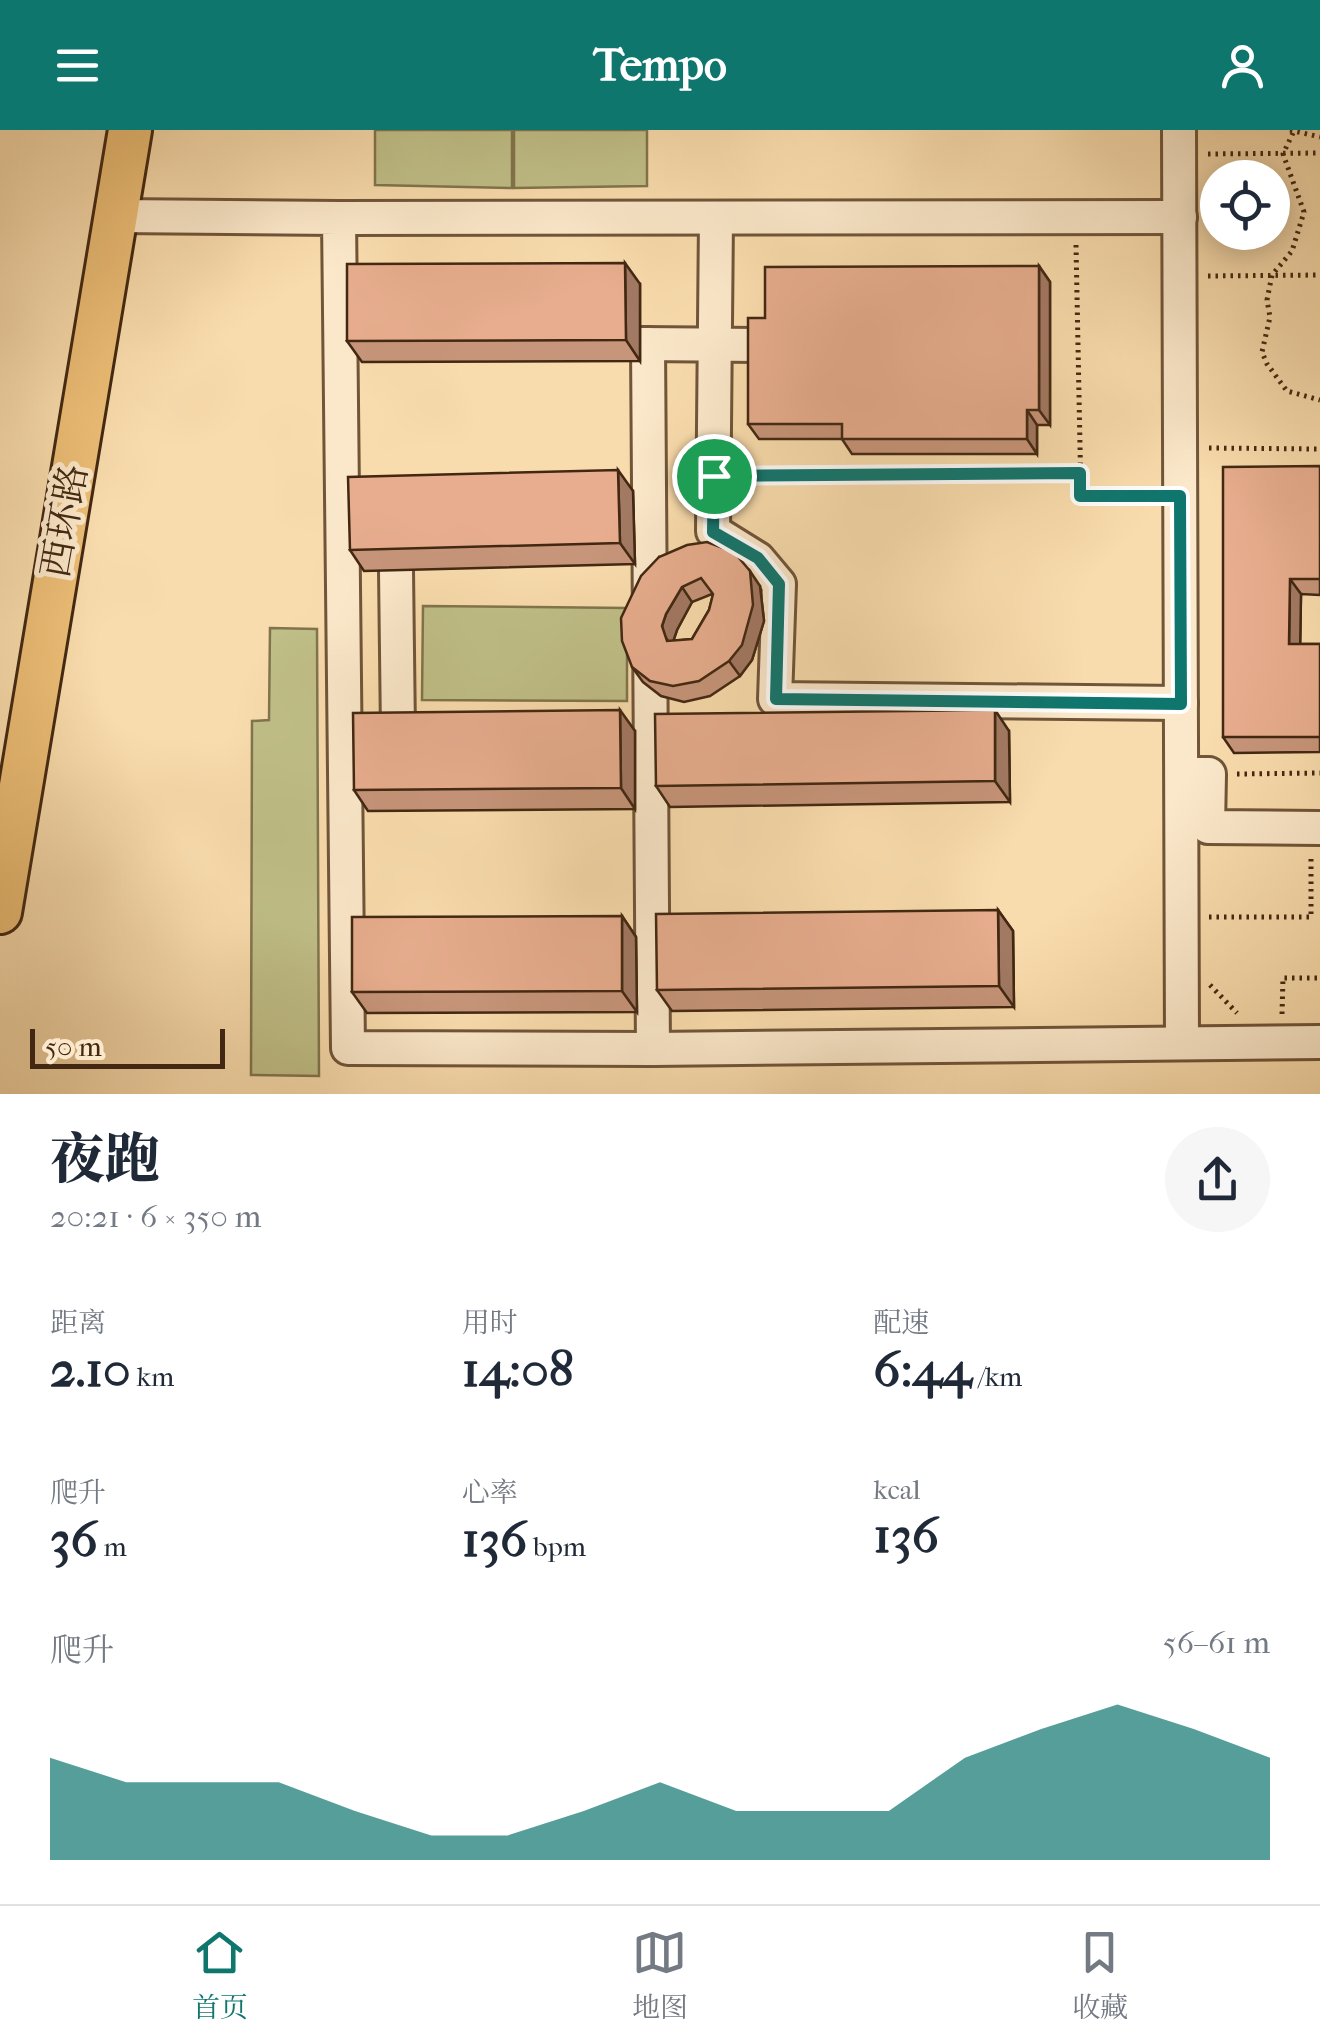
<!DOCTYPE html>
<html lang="zh">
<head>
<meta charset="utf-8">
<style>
	body { margin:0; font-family:"IM FELL French Canon","Noto Serif SC",serif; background:#f6f6f7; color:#1f2937; height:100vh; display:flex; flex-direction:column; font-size:38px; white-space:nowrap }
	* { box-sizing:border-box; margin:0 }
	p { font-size:32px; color:#747a83 }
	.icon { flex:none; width:55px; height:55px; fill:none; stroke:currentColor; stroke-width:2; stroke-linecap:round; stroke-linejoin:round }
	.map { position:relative; height:964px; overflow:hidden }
	.sheet { display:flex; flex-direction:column; background:#fff; flex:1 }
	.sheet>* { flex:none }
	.controls { position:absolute; left:1200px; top:30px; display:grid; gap:20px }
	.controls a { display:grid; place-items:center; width:90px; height:90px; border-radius:50%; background:#fff; box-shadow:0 5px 25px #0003; font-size:50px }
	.scale { position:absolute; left:30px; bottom:25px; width:195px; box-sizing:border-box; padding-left:10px; border:5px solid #422812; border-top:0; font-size:28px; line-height:35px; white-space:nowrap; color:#422812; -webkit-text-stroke:8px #fbe8ca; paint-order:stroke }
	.pin { position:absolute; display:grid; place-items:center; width:85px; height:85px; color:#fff; margin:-42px; border:5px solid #fff; border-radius:50%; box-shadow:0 2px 10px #0007 }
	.round { display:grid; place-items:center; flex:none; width:105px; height:105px; border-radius:52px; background:#f6f6f7 }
	.summary { display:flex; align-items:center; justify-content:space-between; height:170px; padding:0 50px }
	h1 { font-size:55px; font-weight:800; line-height:75px }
	.figures { display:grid; grid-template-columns:repeat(3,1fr); gap:15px; height:170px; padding:10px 50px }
	.figures div { display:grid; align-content:center }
	.figures b { font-size:50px; font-weight:800 }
	.figures small { font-size:28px; font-weight:400 }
	.figures p { font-size:28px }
	.chart { height:280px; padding:20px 50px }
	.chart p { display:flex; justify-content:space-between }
	.chart svg { width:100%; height:180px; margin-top:10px; fill:#0f766e; opacity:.7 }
	header { display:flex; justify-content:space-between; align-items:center; height:130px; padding:0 50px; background:#0f766e; color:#fff; font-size:45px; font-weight:800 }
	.dock { display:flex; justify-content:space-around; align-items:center; height:140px; border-top:2px solid #e0e1e3; background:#fff; font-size:28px; color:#747a83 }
	.dock a { display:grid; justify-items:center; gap:5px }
	.dock .current { color:#0f766e }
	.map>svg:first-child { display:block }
	.grass { fill:#c0bf88; stroke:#81744d; stroke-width:2.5 }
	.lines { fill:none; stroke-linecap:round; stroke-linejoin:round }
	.minor-casing { stroke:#705539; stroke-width:38 }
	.major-casing { stroke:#422812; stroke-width:48 }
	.path { stroke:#422812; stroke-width:5; stroke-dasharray:2.5 5; stroke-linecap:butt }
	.minor { stroke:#fbe8ca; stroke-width:32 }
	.major { stroke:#ecbe76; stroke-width:42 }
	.wall { fill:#c7957a; stroke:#422812; stroke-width:2.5; fill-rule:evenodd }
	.shaded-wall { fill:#a27963; stroke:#422812; stroke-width:2.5 }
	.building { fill:#e7ad8e; stroke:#422812; stroke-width:2.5; fill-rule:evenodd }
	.route-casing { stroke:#fff; stroke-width:20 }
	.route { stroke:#0f766e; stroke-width:12 }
	.labels { text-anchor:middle; stroke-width:10; stroke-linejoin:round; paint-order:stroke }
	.street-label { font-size:38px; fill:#422812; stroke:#fbe8ca }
</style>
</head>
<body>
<header><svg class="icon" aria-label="menu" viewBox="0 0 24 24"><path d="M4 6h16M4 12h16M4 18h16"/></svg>Tempo<svg class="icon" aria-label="person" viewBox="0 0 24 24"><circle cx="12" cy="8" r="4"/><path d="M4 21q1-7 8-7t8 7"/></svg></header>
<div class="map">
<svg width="1320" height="964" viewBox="0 0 1320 964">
	<rect width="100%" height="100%" fill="#f9dcad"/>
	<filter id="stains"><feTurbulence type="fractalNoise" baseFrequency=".002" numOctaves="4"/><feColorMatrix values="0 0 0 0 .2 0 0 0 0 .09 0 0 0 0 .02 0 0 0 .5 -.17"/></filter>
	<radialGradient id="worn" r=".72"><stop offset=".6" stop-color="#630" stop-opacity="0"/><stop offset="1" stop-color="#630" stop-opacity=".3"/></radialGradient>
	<!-- grass -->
	<g class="grass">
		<polygon points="375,0 512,0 512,58 375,55"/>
		<polygon points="514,0 647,0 647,56 514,58"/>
		<polygon points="423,476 627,478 627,571 422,570"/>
		<polygon points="270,498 317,499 319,946 251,945 252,591 269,590"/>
	</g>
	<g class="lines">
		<defs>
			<g id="minor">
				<polyline points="1179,0 1182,912"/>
				<polyline points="116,86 339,88 348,918 653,919 1320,912"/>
				<polyline points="339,88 1180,87"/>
				<polyline points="716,89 713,401 758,429 779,454 775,569 1181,573"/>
				<polyline points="641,214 758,215"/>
				<polyline points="648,214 653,919"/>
				<polyline points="396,440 398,603"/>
				<polyline points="1182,644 1209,644 1208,697 1320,698"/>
			</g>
			<polyline id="major" points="0,782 130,0"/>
		</defs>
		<!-- minor casing -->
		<use href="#minor" class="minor-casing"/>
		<!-- major casing -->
		<use href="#major" class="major-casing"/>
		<!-- path -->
		<g class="path">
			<polyline points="1290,0 1320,7"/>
			<polyline points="1293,3 1283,24 1304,82 1292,121 1272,145 1267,170 1270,187 1262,222 1267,234 1287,261 1320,270"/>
			<polyline points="1208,24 1320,23"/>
			<polyline points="1076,115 1081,367 1153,366"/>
			<polyline points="1208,146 1320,145"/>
			<polyline points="1209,318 1320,319"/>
			<polyline points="742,345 1080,343"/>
			<polyline points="1237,644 1320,643"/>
			<polyline points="1209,787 1311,787 1311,726"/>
			<polyline points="1210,855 1237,883"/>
			<polyline points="1282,884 1283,848 1320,848"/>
		</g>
		<!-- minor -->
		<use href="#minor" class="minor"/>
		<!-- major -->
		<use href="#major" class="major"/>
	</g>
	<!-- wall -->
	<g class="wall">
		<polygon points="1039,136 1050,152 1050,295 1037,295 1037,324 852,324 842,309 759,309 748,294 765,188"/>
		<polygon points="640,154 640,231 362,232 347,211"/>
		<polygon points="1320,336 1320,465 1301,464 1300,514 1320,514 1320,622 1234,623 1223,607"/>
		<polygon points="633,361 635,434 364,441 350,420"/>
		<path d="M659,427L760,456L764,491L752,530L740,546L710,566L684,572L661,566L643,552L632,537ZM712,464L713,465L709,480L692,509L673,511L677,500L692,472Z"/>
		<polygon points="635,601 635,679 368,681 354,660"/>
		<polygon points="1009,601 1010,672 670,677 656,656"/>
		<polygon points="998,780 1013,801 1014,877 672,881 657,860"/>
		<polygon points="622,786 636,807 637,882 367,883 352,862"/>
	</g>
	<!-- shaded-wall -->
	<g class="shaded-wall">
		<polygon points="625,133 640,154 640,231 626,210"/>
		<polygon points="1039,136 1050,152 1050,295 1039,280"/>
		<polygon points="1027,280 1037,295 1037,324 1027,309"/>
		<polygon points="618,340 633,361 635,434 620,413"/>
		<polygon points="750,441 760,456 764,491 752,530 740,546 729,531"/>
		<polygon points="1290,449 1301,464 1300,529 1289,514"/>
		<polygon points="682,457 692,472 677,500 673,512 678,526 664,505 662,496 666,484"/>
		<polygon points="620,580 635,601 635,679 621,658"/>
		<polygon points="995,580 1009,601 1010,672 995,651"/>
		<polygon points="998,780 1013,801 1014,877 999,856"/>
		<polygon points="622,786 636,807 637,882 622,861"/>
	</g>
	<!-- building -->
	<g class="building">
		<polygon points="625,133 626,210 347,211 347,134"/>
		<polygon points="1039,136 1039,280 1027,280 1027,309 842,309 842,294 748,294 748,188 765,188 765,137"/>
		<polygon points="1320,336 1320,449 1290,449 1289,514 1320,514 1320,607 1223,607 1223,337"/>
		<polygon points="618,340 620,413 350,420 348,347"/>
		<path d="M707,412L734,422L750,441L753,475L742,515L729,531L699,551L673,556L650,551L632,537L622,511L621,488L641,446L659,427L687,415ZM701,448L713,464L709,480L692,509L667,511L662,496L666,484L682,457Z"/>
		<polygon points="620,580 621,658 354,660 353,583"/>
		<polygon points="995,580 995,651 656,656 655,584"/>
		<polygon points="998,780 999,856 657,860 656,784"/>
		<polygon points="622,786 622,861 352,862 352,787"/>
	</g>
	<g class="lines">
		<defs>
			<polygon id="route" points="1080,343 1080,366 1180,366 1181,574 776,569 779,454 758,428 713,402 714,346"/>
		</defs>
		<!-- route casing -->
		<use href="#route" class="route-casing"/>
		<!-- route -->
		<use href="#route" class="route"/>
	</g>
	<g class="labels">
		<!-- street labels -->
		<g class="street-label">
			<text transform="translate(64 391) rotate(-80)" y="13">西环路</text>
		</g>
	</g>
	<rect width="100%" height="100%" filter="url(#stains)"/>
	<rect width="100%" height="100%" fill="url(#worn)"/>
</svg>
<div class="controls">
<a><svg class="icon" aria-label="locate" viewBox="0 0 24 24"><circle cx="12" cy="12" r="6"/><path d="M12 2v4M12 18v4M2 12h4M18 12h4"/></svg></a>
</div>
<div class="scale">50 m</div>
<div class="pin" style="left:714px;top:346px;background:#1e9e55"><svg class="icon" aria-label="arrive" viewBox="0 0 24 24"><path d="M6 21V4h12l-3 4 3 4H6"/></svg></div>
</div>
<section class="sheet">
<div class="summary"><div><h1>夜跑</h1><p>20:21 · 6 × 350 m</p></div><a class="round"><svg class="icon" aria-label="share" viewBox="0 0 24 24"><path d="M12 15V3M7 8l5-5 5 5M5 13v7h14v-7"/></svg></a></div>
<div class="figures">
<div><p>距离</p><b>2.10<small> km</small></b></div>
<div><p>用时</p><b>14:08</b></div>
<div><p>配速</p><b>6:44<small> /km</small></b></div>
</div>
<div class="figures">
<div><p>爬升</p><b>36<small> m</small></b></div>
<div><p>心率</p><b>136<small> bpm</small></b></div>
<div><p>kcal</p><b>136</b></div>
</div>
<div class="chart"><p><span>爬升</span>56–61 m</p>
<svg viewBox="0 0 160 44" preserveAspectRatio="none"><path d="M0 44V19L10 25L20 25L30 25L40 32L50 38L60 38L70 32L80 25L90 32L100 32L110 32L120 19L130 12L140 6L150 12L160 19V44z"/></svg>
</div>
</section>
<nav class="dock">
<a class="current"><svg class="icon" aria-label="home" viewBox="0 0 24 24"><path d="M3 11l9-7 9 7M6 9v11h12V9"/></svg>首页</a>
<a><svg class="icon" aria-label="map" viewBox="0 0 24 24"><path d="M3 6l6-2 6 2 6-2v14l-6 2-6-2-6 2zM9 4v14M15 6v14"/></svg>地图</a>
<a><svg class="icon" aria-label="saved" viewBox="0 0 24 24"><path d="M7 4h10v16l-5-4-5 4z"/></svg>收藏</a>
</nav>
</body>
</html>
